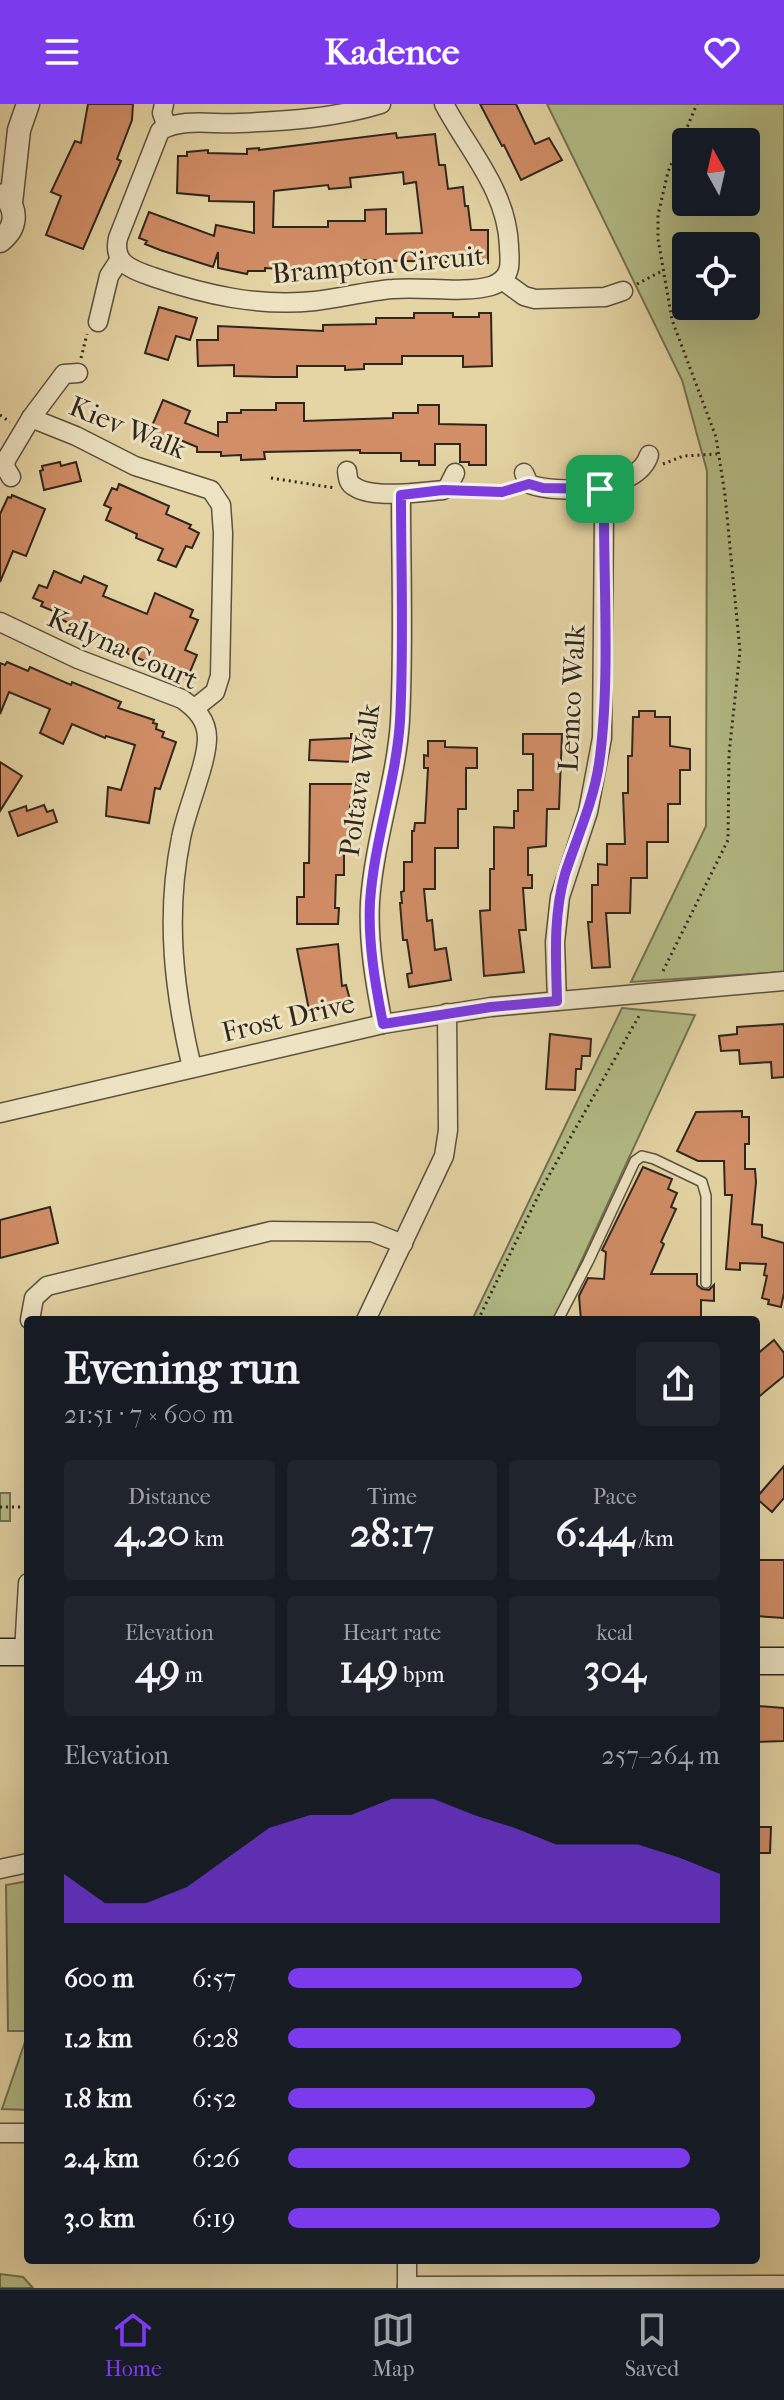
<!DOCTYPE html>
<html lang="en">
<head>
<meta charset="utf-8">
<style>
	body { margin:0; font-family:"IM FELL French Canon",serif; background:#20242c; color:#f1f3f6; height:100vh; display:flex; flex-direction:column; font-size:30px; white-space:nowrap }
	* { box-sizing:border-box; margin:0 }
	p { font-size:26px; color:#9ea1a6 }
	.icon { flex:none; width:44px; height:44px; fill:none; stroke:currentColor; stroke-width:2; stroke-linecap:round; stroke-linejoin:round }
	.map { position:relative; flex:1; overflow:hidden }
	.panel { position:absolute; left:24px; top:1212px; width:736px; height:948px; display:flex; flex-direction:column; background:#171b24; border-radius:8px; box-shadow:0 8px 32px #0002 }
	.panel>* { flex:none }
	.needle { width:52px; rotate:352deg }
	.fabs { position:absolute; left:672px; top:24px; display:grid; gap:16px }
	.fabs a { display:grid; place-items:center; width:88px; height:88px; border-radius:8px; background:#171b24; box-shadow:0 8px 32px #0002; font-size:40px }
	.pin { position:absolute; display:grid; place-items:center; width:68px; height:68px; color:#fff; margin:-34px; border-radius:16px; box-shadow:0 4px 12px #0006 }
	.round { display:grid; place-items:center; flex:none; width:84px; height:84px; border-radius:8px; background:#20242c }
	.head { display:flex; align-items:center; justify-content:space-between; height:136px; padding:0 40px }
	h1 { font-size:44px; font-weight:700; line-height:60px }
	.metrics { display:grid; grid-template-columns:repeat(3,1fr); gap:12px; height:136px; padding:8px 40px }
	.metrics div { display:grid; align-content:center; border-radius:8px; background:#20242c; text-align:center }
	.metrics b { font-size:40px; font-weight:700 }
	.metrics small { font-size:22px; font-weight:400 }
	.metrics p { font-size:22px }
	.chart { height:224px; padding:16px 40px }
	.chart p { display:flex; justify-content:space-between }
	.chart svg { width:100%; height:144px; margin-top:8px; fill:#7c3aed; opacity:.7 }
	ul { padding:0 40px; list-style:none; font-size:26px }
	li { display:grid; grid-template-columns:128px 96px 1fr; align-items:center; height:60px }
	li i { height:20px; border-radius:10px; background:#7c3aed }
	header { display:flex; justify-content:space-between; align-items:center; height:104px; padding:0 40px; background:#7c3aed; color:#fff; font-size:36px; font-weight:700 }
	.menu { display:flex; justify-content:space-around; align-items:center; height:112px; border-top:2px solid #363941; background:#171b24; font-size:22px; color:#9ea1a6 }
	.menu a { display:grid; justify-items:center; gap:4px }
	.menu .selected { color:#7c3aed }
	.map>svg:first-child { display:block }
	.green { fill:#b4bd87; stroke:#727252; stroke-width:2; fill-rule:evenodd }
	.building { fill:#d28e67; stroke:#2f261e; stroke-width:2; fill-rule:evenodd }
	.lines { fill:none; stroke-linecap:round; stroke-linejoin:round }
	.service-casing { stroke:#5c5240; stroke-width:12 }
	.minor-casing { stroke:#5c5240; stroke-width:21 }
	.tertiary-casing { stroke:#5c5240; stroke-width:25 }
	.secondary-casing { stroke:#2f261e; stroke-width:29 }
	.path { stroke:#2f261e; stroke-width:3; stroke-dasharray:2 4; stroke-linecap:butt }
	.service { stroke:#eee4c4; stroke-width:9 }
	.minor { stroke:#eee4c4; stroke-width:18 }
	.tertiary { stroke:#eee4c4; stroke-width:22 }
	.secondary { stroke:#eee4c4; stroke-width:26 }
	.route-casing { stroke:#fff; stroke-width:16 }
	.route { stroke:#7c3aed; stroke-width:10 }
	.labels { text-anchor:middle; stroke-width:6; stroke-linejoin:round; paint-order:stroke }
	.street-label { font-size:28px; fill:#2f261e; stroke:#eee4c4 }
</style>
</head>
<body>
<header><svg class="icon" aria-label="menu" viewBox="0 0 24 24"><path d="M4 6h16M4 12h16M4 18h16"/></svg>Kadence<svg class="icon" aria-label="heart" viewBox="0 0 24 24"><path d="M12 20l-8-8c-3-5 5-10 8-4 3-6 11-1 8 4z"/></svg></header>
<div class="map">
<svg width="784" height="2184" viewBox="0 0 784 2184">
	<rect width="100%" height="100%" fill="#e5d5a5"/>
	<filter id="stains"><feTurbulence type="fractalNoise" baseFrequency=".0025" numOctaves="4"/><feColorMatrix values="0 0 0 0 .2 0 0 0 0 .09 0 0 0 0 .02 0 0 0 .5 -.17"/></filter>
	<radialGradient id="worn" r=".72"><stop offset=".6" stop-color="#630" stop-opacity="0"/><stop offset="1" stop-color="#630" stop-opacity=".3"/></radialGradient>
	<!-- green -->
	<g class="green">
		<path d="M547,0H784V868L631,878L706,722L707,367L682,276ZM686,38H746V98H686ZM686,142H746V202H686Z"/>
		<polygon points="622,904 695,911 554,1216 472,1216"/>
		<rect x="0" y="1389" width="10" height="28"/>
		<polygon points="28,1777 28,1927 8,1927 6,1781"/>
		<polygon points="28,1929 28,2006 2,2005"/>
		<polygon points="0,2170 23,2173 33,2184 0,2184"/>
	</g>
	<!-- building -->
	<g class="building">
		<polygon points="88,0 133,0 132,16 117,55 121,57 83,145 46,131 61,92 51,88 75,37 81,39"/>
		<polygon points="480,0 516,0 535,40 549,34 562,56 521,76 504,41 502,42"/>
		<path d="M396,29L397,34L435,30L439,61H445L448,85L463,83L465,102H468L471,126H488V159L364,156V159H340V163H307V167L265,164V167H248L247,170L218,164V148L213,163L160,146L145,140L147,137L139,134L149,108L214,132L216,121L254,129V98L209,97V92L177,89L178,52H187V48L208,46V49L247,50V45L259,44V46ZM403,68L404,80L416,78L422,129L386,130V105L365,106V117H328V123H273L274,87L328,81L329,85L351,83L350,74Z"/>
		<polygon points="159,203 197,214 190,236 176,232 168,256 145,249"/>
		<polygon points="414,209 453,209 453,213 479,213 479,209 491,209 492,262 463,263 463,252 402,252 402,260 364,260 364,265 345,266 345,262 297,262 297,273 274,273 234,272 234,261 198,262 197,236 218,236 218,222 323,227 323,221 376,220 376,214 414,214"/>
		<polygon points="163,296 190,307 185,319 218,332 218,318 227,318 227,309 241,309 241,306 276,306 276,299 304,299 304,317 393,314 393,309 418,309 418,301 439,301 439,320 486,321 486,361 469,361 469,358 460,358 460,340 435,340 435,361 419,361 419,357 401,357 401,349 360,349 360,346 264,348 265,355 241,356 241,351 221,352 221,348 197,348 197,343 178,335 167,339 159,336 157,341 146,336"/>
		<polygon points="60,358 61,362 76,358 81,377 44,386 40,367 43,366 42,362"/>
		<polygon points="119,380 169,402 166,410 191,421 189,424 199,429 192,444 186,442 176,463 158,456 163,445 136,434 137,430 106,416 111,404 104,401 112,384 117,386"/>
		<polygon points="12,391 45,405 26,452 13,447 0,478 0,410 8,393 11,394"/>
		<polygon points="54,467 81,479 84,472 107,482 103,492 147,510 155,489 193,506 190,513 198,516 185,546 197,551 187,575 126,549 128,545 77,523 56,513 58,509 41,502 43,498 33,494 39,481 47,484"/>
		<polygon points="7,558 28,567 30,563 71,581 72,578 121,598 118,604 154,616 153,619 157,620 156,625 164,628 162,633 176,638 160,685 155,684 149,719 106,712 108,683 121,686 135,641 106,632 105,634 72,620 63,640 40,629 50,605 9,588 0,610 0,559 5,561"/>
		<polygon points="639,607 655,607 655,613 670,613 670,642 690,645 690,666 680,666 680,700 668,700 668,738 647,738 647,774 631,774 630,809 606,809 610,863 592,864 588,818 592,818 592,781 598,781 598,760 607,761 607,740 625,740 623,689 628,689 628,652 632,652 633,613 639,613"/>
		<polygon points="351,630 369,631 368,648 353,647 353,658 309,656 310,636 351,634"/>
		<polygon points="523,630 562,630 559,705 547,705 546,742 528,744 528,771 532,771 532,784 523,784 526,826 519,826 524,868 484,872 480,807 490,806 490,765 494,765 494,723 514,724 514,707 518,707 518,686 533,686 533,650 523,650"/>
		<polygon points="428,637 445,637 445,643 477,644 477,664 466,664 466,705 458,705 458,744 435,744 435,785 424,785 427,817 432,816 435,846 446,844 451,876 409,883 407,870 412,869 407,836 403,836 400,799 402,799 401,788 404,787 404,758 412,758 412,727 414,727 415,719 425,719 428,664 424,664 424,651 428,652"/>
		<polygon points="0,658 22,672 0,707"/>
		<polygon points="310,680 353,680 353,687 358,687 358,700 350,700 350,739 344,739 344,771 336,771 335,804 339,804 338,820 297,820 297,793 304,793 304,759 309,759"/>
		<polygon points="44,701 47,708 53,706 57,718 18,732 9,708 26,702 27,707"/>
		<polygon points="338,840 342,882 346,881 350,896 309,906 297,845"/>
		<polygon points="784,920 784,973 772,974 771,958 740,960 739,946 721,947 719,932 737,930 737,923"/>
		<polygon points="550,930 591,935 590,952 582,952 581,965 576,965 575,986 546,985"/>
		<polygon points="742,1007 742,1013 749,1013 749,1040 745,1040 745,1065 755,1065 756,1078 752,1120 762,1121 762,1133 784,1139 784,1189 781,1203 768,1200 769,1196 762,1194 767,1172 764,1171 766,1160 740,1159 740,1166 726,1165 732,1091 725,1091 724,1057 698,1057 677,1047 696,1008"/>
		<polygon points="643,1063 672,1075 668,1085 677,1089 671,1103 676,1105 661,1138 664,1140 651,1170 697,1170 697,1181 702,1185 709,1186 714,1181 714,1197 701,1196 701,1216 581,1216 579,1192 588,1174 604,1175 606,1148 602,1146"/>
		<polygon points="50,1103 58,1139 0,1154 0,1116"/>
		<polygon points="774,1236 784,1249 784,1272 756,1295 756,1251"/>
		<polygon points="784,1362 784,1394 772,1408 756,1394"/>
		<polygon points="756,1456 784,1456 784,1514 756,1512"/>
		<polygon points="758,1602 784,1604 784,1637 756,1638"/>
		<polygon points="756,1723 771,1723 770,1749 756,1749"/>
	</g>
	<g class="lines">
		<defs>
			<polyline id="service" points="558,1216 588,1158 635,1057 642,1052 654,1055 702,1078 706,1092 706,1179"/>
			<g id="minor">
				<polyline points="164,0 162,9 167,23"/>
				<path d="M381,0C336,14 286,17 239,19C214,21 183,13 160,27L118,134C112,160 133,166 153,173C206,191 259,203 315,197C341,194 367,187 393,185C423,182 463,190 491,182C498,180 506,174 508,167C511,160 509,150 509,142C507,87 469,47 444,0"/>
				<polyline points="502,176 524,192 535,195 605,193 623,187"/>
				<polyline points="98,218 109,172 120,155"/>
				<polyline points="31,314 76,332 135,362 211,386 221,401 223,429 220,572 215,588 195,604"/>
				<path d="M347,367C348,374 348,380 355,383C373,395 421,388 443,386L448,383L455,369"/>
				<path d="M524,369L529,380C559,391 638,388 649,351"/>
				<polyline points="11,373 5,363 6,356 31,314 64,270 78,269"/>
				<path d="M0,518L78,555L182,595C196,605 207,616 207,634C207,660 186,706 181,734C165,813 174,887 192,964"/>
				<polyline points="557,897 555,838 560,793 588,708 602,634 604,410 600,385"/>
				<path d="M383,920C375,879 368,839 370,798C374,737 396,678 400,617C404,542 401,466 401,391"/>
				<polyline points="0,1009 383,920 491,903 784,877"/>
				<polyline points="30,1216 34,1194 47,1182 271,1127 372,1128 403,1140"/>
				<polyline points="366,1216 444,1052 448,1026 447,909"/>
				<polyline points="24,1548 28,1479"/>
				<polyline points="0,1765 28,1759"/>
				<polyline points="0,2029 28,2029"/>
				<polyline points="407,2156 407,2184"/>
				<polyline points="407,2182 784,2181"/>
			</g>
			<g id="tertiary">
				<polyline points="11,99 19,26 28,0"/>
				<path d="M0,137C17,124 18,106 4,91"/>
			</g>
			<g id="secondary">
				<polyline points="0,1548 28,1548"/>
				<polyline points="756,1557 784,1557"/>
			</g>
		</defs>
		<!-- service casing -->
		<use href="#service" class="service-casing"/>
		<!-- minor casing -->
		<use href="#minor" class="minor-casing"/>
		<!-- tertiary casing -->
		<use href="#tertiary" class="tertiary-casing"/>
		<!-- secondary casing -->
		<use href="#secondary" class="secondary-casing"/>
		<!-- path -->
		<g class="path">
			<polyline points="637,180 662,167"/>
			<polyline points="81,254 87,230"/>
			<polyline points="0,311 10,318"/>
			<polyline points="663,360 683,352 717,350"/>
			<polyline points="271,374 335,384"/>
			<polyline points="466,386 502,388 514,384"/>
			<polyline points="663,867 728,736 729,650 740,547 725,391 716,333 672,216 658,135 658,111 668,68 697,0"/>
			<polyline points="478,1216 543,1082 639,912"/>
			<polyline points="0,1403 28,1403"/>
			<polyline points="26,2013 28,2001"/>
		</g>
		<!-- service -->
		<use href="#service" class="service"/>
		<!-- minor -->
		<use href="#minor" class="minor"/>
		<!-- tertiary -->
		<use href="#tertiary" class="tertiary"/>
		<!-- secondary -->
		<use href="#secondary" class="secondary"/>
	</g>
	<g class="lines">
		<defs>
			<path id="route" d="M529,380L543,384L600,385L604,410C604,490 610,582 599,660C593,699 577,733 565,770C553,812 556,854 557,897L491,903L383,920C375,879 368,839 370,798C374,737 396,678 400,617C404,542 401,466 401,391L443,386L502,388Z"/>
		</defs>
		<!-- route casing -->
		<use href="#route" class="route-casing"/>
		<!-- route -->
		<use href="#route" class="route"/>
	</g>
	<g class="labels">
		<!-- street labels -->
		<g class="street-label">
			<text transform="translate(378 160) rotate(-5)" y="10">Brampton Circuit</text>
			<text transform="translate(128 323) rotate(22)" y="10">Kiev Walk</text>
			<text transform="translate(123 544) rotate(24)" y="10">Kalyna Court</text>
			<text transform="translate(571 594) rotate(-87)" y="10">Lemco Walk</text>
			<text transform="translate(359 676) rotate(-82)" y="10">Poltava Walk</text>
			<text transform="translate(288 913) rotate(-13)" y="10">Frost Drive</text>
		</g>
	</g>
	<rect width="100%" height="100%" filter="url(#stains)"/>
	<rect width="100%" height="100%" fill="url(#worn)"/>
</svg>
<div class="fabs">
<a><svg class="needle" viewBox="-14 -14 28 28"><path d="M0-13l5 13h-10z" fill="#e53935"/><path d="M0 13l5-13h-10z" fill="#9ea1a6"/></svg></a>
<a><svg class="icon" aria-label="locate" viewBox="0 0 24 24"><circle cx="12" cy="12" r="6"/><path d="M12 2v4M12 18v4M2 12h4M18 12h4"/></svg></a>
</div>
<div class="pin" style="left:600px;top:385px;background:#1e9e55"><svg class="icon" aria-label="arrive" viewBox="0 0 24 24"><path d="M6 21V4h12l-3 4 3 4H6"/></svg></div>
<section class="panel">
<div class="head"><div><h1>Evening run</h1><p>21:51 · 7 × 600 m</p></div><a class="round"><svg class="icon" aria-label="share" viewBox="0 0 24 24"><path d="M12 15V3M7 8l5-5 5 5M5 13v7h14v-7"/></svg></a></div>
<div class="metrics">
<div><p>Distance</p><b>4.20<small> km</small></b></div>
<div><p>Time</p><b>28:17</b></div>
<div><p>Pace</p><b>6:44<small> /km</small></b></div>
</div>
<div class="metrics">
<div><p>Elevation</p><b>49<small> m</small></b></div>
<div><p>Heart rate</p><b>149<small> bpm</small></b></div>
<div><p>kcal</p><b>304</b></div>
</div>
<div class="chart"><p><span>Elevation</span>257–264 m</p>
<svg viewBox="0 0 160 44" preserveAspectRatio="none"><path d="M0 44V29L10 38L20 38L30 33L40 24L50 15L60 11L70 11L80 6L90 6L100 11L110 15L120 20L130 20L140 20L150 24L160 29V44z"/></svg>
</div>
<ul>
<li><b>600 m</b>6:57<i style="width:68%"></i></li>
<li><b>1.2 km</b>6:28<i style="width:91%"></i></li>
<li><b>1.8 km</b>6:52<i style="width:71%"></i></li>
<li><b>2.4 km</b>6:26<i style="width:93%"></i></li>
<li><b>3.0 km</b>6:19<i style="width:100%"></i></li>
</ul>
</section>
</div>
<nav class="menu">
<a class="selected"><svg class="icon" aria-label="home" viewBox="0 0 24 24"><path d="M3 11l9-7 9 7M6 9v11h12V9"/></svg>Home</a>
<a><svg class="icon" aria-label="map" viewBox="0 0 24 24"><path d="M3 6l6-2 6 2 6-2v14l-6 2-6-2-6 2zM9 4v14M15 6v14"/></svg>Map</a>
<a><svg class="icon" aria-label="saved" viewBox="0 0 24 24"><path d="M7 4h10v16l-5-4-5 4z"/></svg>Saved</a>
</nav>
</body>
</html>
